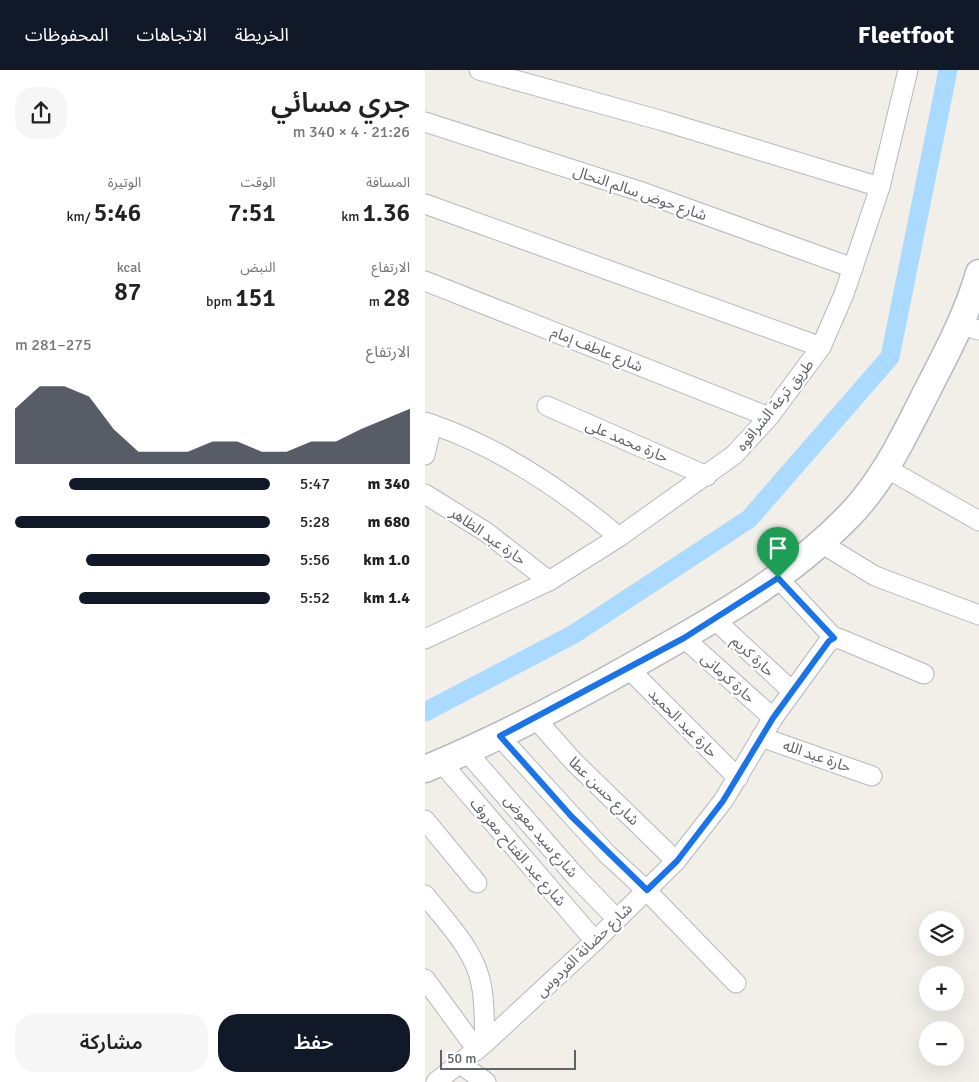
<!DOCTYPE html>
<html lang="ar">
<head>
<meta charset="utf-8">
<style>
	body { margin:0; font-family:Signika,"Noto Sans Arabic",sans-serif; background:#f6f6f6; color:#222; direction:rtl; height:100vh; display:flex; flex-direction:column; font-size:19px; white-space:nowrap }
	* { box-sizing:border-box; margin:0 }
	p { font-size:16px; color:#767676 }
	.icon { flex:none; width:28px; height:28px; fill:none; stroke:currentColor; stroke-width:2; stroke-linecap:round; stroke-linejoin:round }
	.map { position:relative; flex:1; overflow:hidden; direction:ltr }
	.drawer { display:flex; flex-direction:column; background:#fff; width:425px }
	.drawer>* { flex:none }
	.tools { position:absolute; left:494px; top:841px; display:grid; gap:10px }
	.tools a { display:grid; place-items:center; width:45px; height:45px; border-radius:50%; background:#fff; box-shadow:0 5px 20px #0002; font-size:25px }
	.scale { position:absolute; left:15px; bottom:12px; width:136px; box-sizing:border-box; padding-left:5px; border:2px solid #5f6368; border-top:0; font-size:14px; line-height:18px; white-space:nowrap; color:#5f6368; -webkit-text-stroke:4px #fff; paint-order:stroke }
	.pin { position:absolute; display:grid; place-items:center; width:42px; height:42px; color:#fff; margin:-51px -21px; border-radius:50% 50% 50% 0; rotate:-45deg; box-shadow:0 0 5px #0007 }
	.pin .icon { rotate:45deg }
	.round { display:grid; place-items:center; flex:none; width:52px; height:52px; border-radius:20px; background:#f6f6f6 }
	.summary { display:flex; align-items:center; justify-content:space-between; height:85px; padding:0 15px }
	h1 { font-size:28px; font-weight:600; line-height:38px }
	.stats { display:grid; grid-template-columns:repeat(3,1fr); gap:8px; height:85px; padding:5px 15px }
	.stats div { display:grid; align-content:center }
	.stats b { font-size:25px; font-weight:600 }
	.stats small { font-size:14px; font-weight:400 }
	.stats p { font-size:14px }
	.chart { height:140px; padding:10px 15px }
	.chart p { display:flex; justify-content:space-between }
	.chart svg { width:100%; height:90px; margin-top:5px; fill:#111827; opacity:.7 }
	.button { display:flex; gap:10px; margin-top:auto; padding:10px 15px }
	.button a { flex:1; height:58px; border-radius:20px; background:#111827; color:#fff; font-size:20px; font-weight:600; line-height:58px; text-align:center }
	.button a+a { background:#f6f6f6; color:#222 }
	ul { padding:0 15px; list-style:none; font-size:16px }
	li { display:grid; grid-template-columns:80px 60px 1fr; align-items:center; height:38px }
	li i { height:12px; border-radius:6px; background:#111827 }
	header { display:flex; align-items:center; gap:30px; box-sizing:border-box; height:70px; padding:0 25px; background:#111827; color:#fff }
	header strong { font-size:24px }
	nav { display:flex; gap:28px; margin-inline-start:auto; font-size:18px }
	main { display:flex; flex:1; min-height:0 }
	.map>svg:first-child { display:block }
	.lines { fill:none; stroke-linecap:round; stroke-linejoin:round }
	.canal { stroke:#aadaff; stroke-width:19 }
	.street-casing { stroke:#b5b8bc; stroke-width:21 }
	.secondary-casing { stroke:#b6babf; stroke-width:29 }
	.street { stroke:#fff; stroke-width:19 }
	.secondary { stroke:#fff; stroke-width:26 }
	.route-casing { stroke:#fff; stroke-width:10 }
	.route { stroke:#1a73e8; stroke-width:6 }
	.labels { text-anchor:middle; stroke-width:4.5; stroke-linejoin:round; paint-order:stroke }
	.street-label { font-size:15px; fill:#5f6368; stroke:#fff }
</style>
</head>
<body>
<header>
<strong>Fleetfoot</strong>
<nav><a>الخريطة</a><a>الاتجاهات</a><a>المحفوظات</a></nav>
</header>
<main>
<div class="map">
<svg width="554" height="1012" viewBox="0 0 554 1012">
	<rect width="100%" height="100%" fill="#f1efe8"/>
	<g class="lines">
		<!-- canal -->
		<polyline class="canal" points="0,642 149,564 324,449 465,287 523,0"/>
		<defs>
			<g id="street">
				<polyline points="54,0 238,51 455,117"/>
				<polyline points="0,52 214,121 428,198"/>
				<polyline points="0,134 396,277"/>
				<polyline points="0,211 344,347"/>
				<polyline points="536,255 554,260"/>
				<polyline points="122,336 282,406"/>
				<path d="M0,352C72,375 137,419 194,467"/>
				<polyline points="0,385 7,354"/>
				<polyline points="461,398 554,451"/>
				<polyline points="0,424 61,462 124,511"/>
				<polyline points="396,473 450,506 554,545"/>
				<polyline points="353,508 409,568"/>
				<polyline points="290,550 367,621"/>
				<polyline points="259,568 348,648"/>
				<polyline points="0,569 124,511 194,467 309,385 344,347 396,277 419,224 455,117 483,0"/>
				<polyline points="203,598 313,708"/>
				<polyline points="109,647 149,692 251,791"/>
				<polyline points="75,667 182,784 221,820 311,913"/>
				<polyline points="336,667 447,706"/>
				<polyline points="42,682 152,808 192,849"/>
				<polyline points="16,692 170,871"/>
				<polyline points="0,750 52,813"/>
				<path d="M0,825C23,854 52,882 57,919C60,937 59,956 60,973"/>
				<polyline points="0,909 52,980"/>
				<polyline points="35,994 61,1012"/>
				<polyline points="11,1012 60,973 170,871 251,791 298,731 348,648 404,571 413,568 499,604"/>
			</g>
			<path id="secondary" d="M0,699C73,669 143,632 212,593C287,551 361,510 422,448C458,412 479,366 502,321C522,282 542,245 554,203"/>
		</defs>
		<!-- street casing -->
		<use href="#street" class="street-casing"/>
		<!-- secondary casing -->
		<use href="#secondary" class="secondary-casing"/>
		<!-- street -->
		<use href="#street" class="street"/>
		<!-- secondary -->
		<use href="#secondary" class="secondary"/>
	</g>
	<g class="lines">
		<defs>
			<polygon id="route" points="353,508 409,568 404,571 348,648 298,731 252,791 222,820 146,746 75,666 259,568"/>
		</defs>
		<!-- route casing -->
		<use href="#route" class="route-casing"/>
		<!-- route -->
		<use href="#route" class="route"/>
	</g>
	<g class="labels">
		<!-- street labels -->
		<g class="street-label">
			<text transform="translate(215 123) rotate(19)" y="5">شارع حوض سالم النحال</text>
			<text transform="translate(172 279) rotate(22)" y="5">شارع عاطف إمام</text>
			<text transform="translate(350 335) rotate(-51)" y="5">طريق ترعة الشراقوه</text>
			<text transform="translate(202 371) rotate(23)" y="5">حارة محمد على</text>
			<text transform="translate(63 466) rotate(35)" y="5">حارة عبد الظاهر</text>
			<text transform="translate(328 586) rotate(43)" y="5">حارة كريم</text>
			<text transform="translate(303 608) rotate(42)" y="5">حارة كرمانى</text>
			<text transform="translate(258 653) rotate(45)" y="5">حارة عبد الحميد</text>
			<text transform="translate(392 686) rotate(19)" y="5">حارة عبد الله</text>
			<text transform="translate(179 721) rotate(44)" y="5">شارع حسن عطا</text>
			<text transform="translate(116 766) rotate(49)" y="5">شارع سيد معوض</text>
			<text transform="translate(93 782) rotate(49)" y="5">شارع عبد الفتاح معروف</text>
			<text transform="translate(159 880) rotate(-44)" y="5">شارع حضانة الفردوس</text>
		</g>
	</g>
</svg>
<div class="tools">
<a><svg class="icon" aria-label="layers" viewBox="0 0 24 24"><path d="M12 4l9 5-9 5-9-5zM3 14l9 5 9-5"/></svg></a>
<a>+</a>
<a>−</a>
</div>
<div class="scale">50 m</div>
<div class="pin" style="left:353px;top:508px;background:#1e9e55"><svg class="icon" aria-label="arrive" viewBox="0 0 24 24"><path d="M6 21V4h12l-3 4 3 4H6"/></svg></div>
</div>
<section class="drawer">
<div class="summary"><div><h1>جري مسائي</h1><p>21:26 · 4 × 340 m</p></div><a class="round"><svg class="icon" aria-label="share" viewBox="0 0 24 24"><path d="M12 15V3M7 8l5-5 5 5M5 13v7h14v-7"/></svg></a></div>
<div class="stats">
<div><p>المسافة</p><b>1.36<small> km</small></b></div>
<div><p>الوقت</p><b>7:51</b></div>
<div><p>الوتيرة</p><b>5:46<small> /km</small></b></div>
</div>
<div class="stats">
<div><p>الارتفاع</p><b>28<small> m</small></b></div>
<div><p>النبض</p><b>151<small> bpm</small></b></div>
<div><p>kcal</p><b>87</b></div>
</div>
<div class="chart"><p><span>الارتفاع</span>275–281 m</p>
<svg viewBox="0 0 160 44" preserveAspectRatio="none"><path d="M0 44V17L10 6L20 6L30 11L40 27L50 38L60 38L70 38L80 33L90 33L100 38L110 38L120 33L130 33L140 27L150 22L160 17V44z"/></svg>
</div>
<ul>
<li><b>340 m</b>5:47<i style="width:79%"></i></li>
<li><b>680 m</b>5:28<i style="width:100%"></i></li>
<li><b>1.0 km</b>5:56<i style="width:72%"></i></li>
<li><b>1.4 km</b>5:52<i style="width:75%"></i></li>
</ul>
<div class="button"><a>حفظ</a><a>مشاركة</a></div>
</section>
</main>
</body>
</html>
